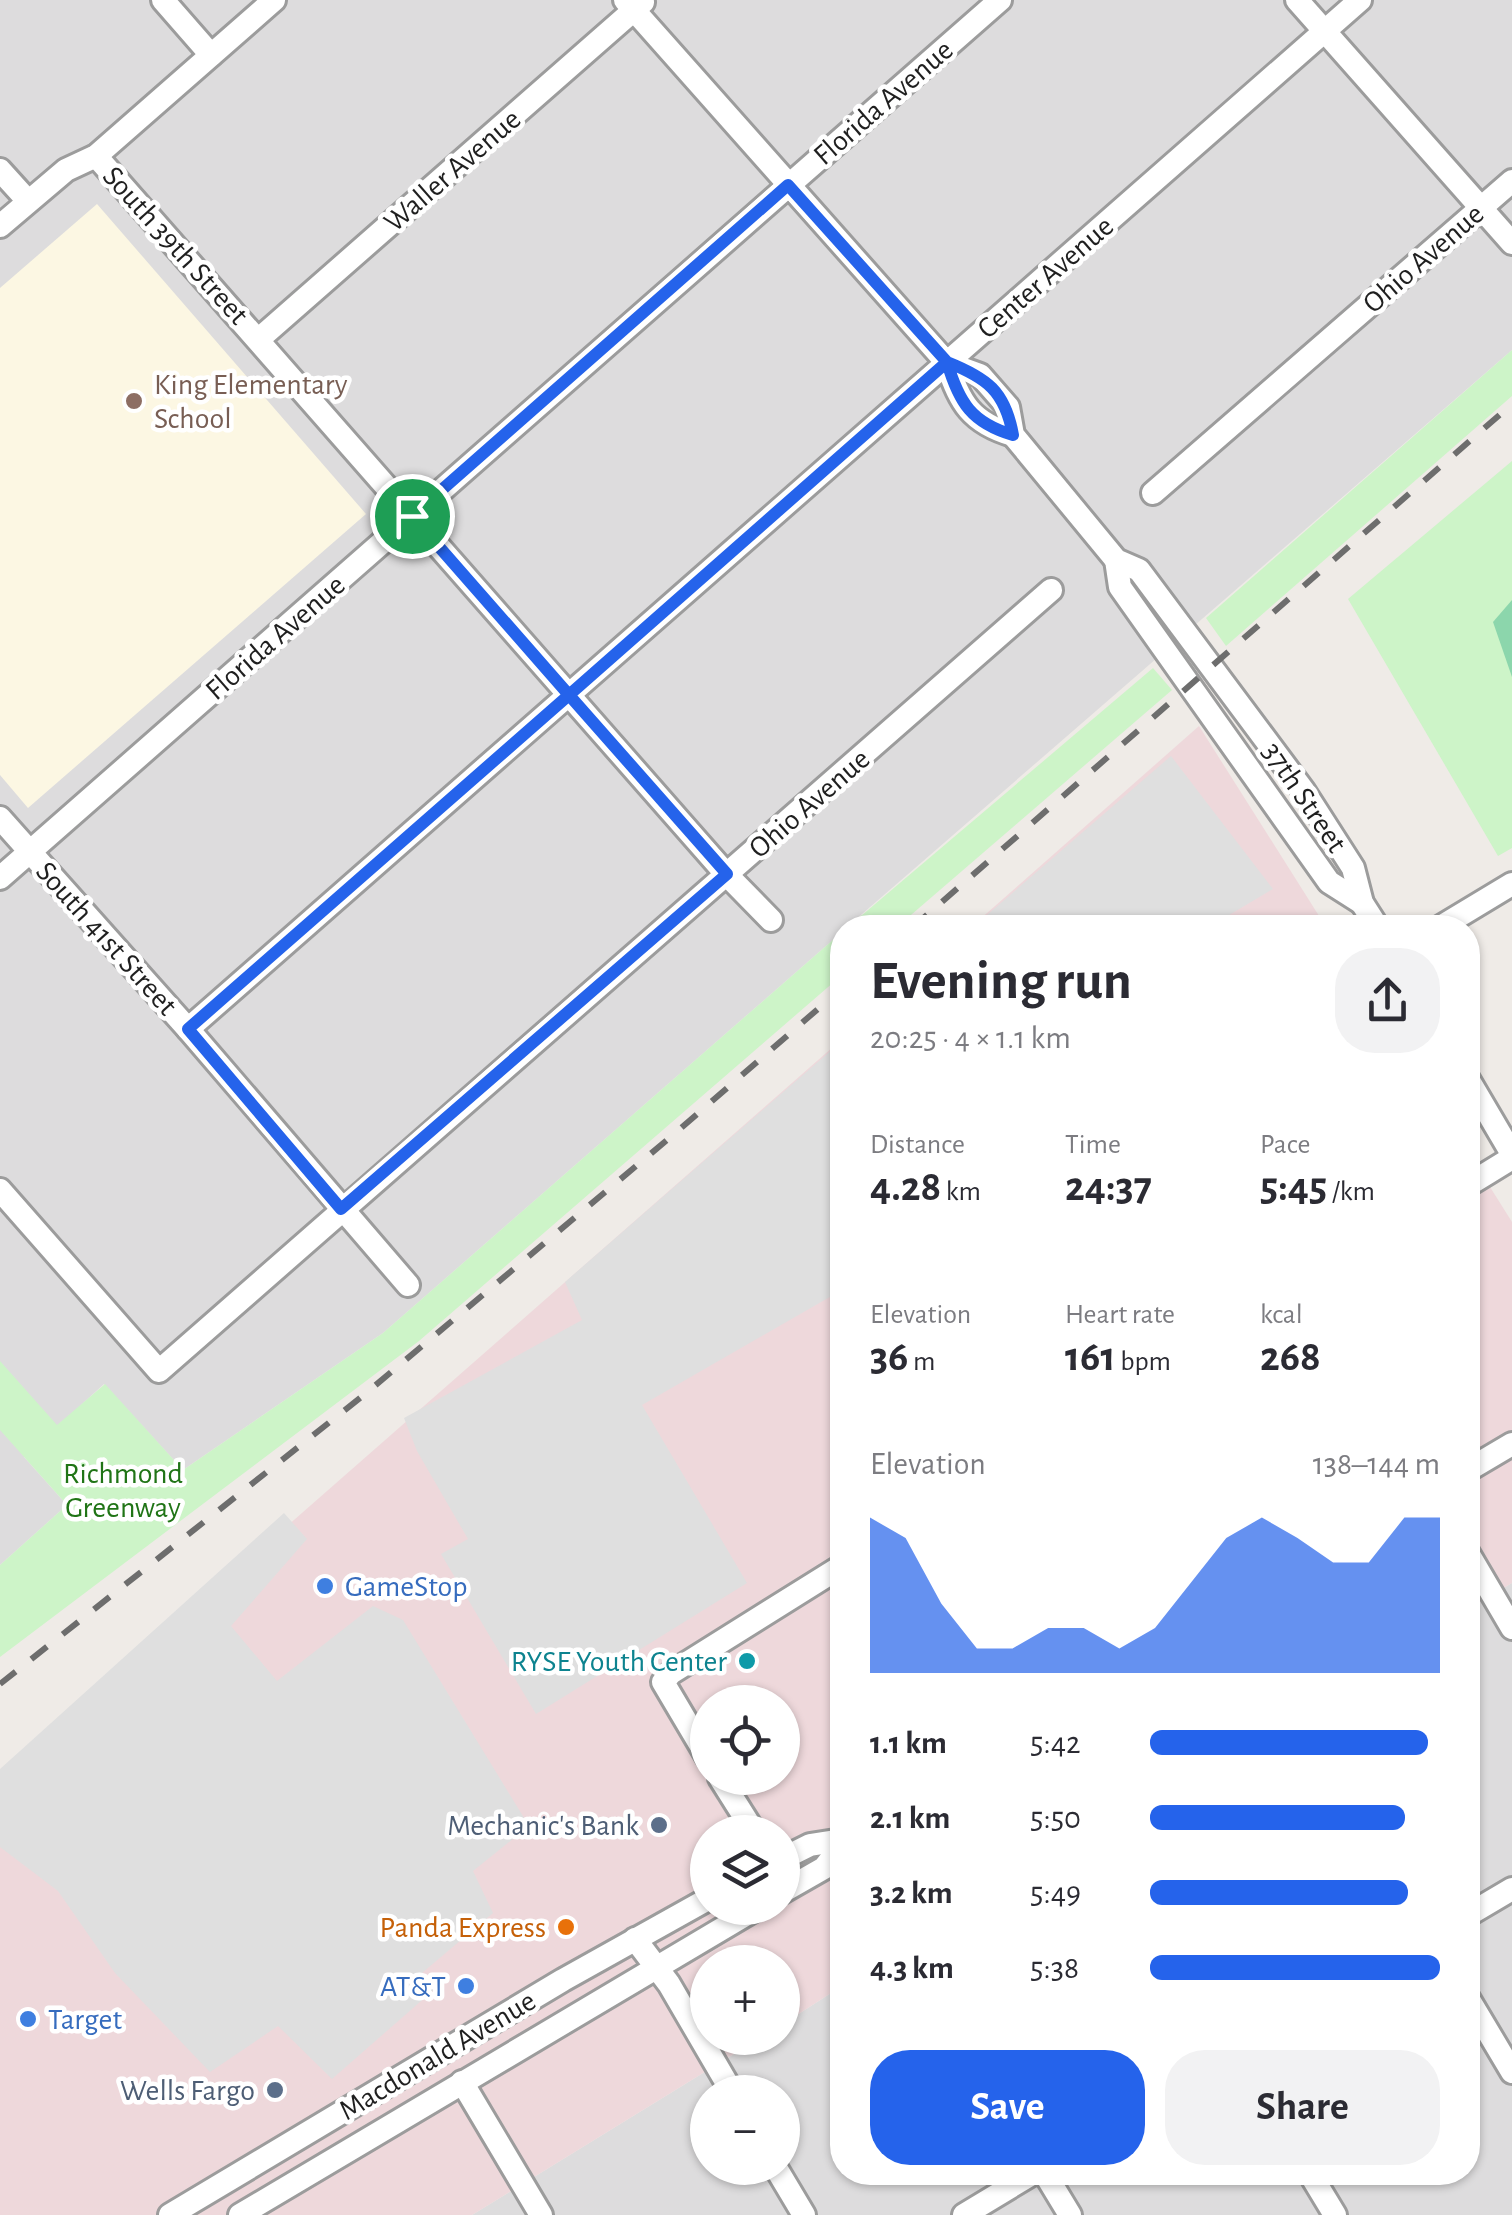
<!DOCTYPE html>
<html lang="en">
<head>
<meta charset="utf-8">
<style>
	body { margin:0; font-family:"Alegreya Sans",sans-serif; background:#f2f2f3; color:#2b2b33; height:100vh; display:flex; flex-direction:column; font-size:38px; white-space:nowrap }
	* { box-sizing:border-box; margin:0 }
	p { font-size:32px; color:#7c7c81 }
	.icon { flex:none; width:55px; height:55px; fill:none; stroke:currentColor; stroke-width:2; stroke-linecap:round; stroke-linejoin:round }
	.map { position:relative; flex:1; overflow:hidden }
	.sheet { position:absolute; left:830px; top:915px; width:650px; height:1270px; display:flex; flex-direction:column; background:#fff; border-radius:40px; box-shadow:0 2px 8px #0004 }
	.sheet>* { flex:none }
	.fabs { position:absolute; left:690px; top:1685px; display:grid; gap:20px }
	.fabs a { display:grid; place-items:center; width:110px; height:110px; border-radius:50%; background:#fff; box-shadow:0 2px 8px #0004; font-size:50px }
	.pin { position:absolute; display:grid; place-items:center; width:85px; height:85px; color:#fff; margin:-42px; border:5px solid #fff; border-radius:50%; box-shadow:0 2px 10px #0007 }
	.round { display:grid; place-items:center; flex:none; width:105px; height:105px; border-radius:40px; background:#f2f2f3 }
	.head { display:flex; align-items:center; justify-content:space-between; height:170px; padding:0 40px }
	h1 { font-size:55px; font-weight:700; line-height:75px }
	.metrics { display:grid; grid-template-columns:repeat(3,1fr); gap:15px; height:170px; padding:10px 40px }
	.metrics div { display:grid; align-content:center }
	.metrics b { font-size:42px; font-weight:700 }
	.metrics small { font-size:28px; font-weight:400 }
	.metrics p { font-size:28px }
	.chart { height:280px; padding:20px 40px }
	.chart p { display:flex; justify-content:space-between }
	.chart svg { width:100%; height:180px; margin-top:10px; fill:#2563eb; opacity:.7 }
	.action { display:flex; gap:20px; margin-top:auto; padding:20px 40px }
	.action a { flex:1; height:115px; border-radius:40px; background:#2563eb; color:#fff; font-size:40px; font-weight:700; line-height:115px; text-align:center }
	.action a+a { background:#f2f2f3; color:#2b2b33 }
	ul { padding:0 40px; list-style:none; font-size:32px }
	li { display:grid; grid-template-columns:160px 120px 1fr; align-items:center; height:75px }
	li i { height:25px; border-radius:12px; background:#2563eb }
	.map>svg:first-child { display:block }
	.residential { fill:#dddcdd; fill-rule:evenodd }
	.commercial { fill:#eed8db; fill-rule:evenodd }
	.education { fill:#fcf7e3 }
	.park { fill:#cdf4c8 }
	.pitch { fill:#8cd6ac }
	.parking { fill:#dfdfdf }
	.lines { fill:none; stroke-linecap:round; stroke-linejoin:round }
	.minor-casing { stroke:#9c9c9c; stroke-width:28 }
	.minor { stroke:#fff; stroke-width:22 }
	.rail { stroke:#6d6d6d; stroke-width:6; stroke-dasharray:20 20; stroke-linecap:butt }
	.route-casing { stroke:#fff; stroke-width:20 }
	.route { stroke:#2563eb; stroke-width:12 }
	.education-dot { fill:#8d6e63; stroke:#fff; stroke-width:4 }
	.shop-dot { fill:#3f7fe0; stroke:#fff; stroke-width:4 }
	.culture-dot { fill:#0f9aa8; stroke:#fff; stroke-width:4 }
	.service-dot { fill:#5c6f8a; stroke:#fff; stroke-width:4 }
	.food-dot { fill:#e8710a; stroke:#fff; stroke-width:4 }
	.labels { text-anchor:middle; stroke-width:9; stroke-linejoin:round; paint-order:stroke }
	.street-label { font-size:30px; fill:#1f1f1f; stroke:#fff }
	.education-label { font-size:30px; fill:#785e54; stroke:#fff; text-anchor:start }
	.park-label { font-size:30px; fill:#207416; stroke:#fff }
	.shop-label { font-size:30px; fill:#366cbe; stroke:#fff; text-anchor:start }
	.culture-label { font-size:30px; fill:#0d838f; stroke:#fff; text-anchor:end }
	.service-label { font-size:30px; fill:#4e5e75; stroke:#fff; text-anchor:end }
	.food-label { font-size:30px; fill:#c56008; stroke:#fff; text-anchor:end }
</style>
</head>
<body>
<div class="map">
<svg width="1512" height="2215" viewBox="0 0 1512 2215">
	<rect width="100%" height="100%" fill="#efebe7"/>
	<!-- residential -->
	<g class="residential">
		<polygon points="0,0 1512,0 1512,350 847,927 842,928 842,932 383,1333 183,1470 104,1384 24,1457 67,1505 0,1565"/>
		<path d="M1512,1583V2215H472L760,2038H782L783,2024L842,1986V2172H1468V1609ZM708,2092H782V2168H708Z"/>
	</g>
	<!-- commercial -->
	<g class="commercial">
		<polygon points="1199,726 1326,927 970,928"/>
		<path d="M842,1039V1986L783,2024L782,1962H708V2038H760L472,2215H0V1778ZM708,1702H782V1778H708ZM708,1832H782V1908H708Z"/>
		<polygon points="1468,1152 1512,1222 1512,1583 1468,1609"/>
	</g>
	<!-- education -->
	<polygon class="education" points="97,204 366,514 28,808 0,775 0,288"/>
	<!-- park -->
	<g class="park">
		<polygon points="1512,350 1512,396 1226,646 1206,618"/>
		<polygon points="1512,461 1512,848 1498,856 1348,599"/>
		<polygon points="1153,668 1172,690 897,927 848,927"/>
		<polygon points="842,932 842,975 419,1341 0,1657 0,1565 67,1505 0,1430 0,1361 57,1425 105,1384 183,1470 383,1333"/>
	</g>
	<!-- pitch -->
	<polygon class="pitch" points="1512,600 1512,677 1493,622"/>
	<!-- parking -->
	<g class="parking">
		<polygon points="1171,756 1273,889 1209,927 973,927"/>
		<polygon points="842,1041 842,1290 642,1405 747,1583 536,1714 441,1554 468,1539 417,1451 404,1418 582,1320 565,1282"/>
		<polygon points="284,1513 307,1539 231,1626 277,1681 373,1606 403,1620 529,1826 473,1871 493,1913 422,1973 436,1988 332,2079 278,2026 210,2072 115,1973 58,1891 0,1847 0,1769"/>
	</g>
	<g class="lines">
		<defs>
			<g id="minor">
				<polyline points="163,0 211,55"/>
				<path d="M625,0L947,363C959,403 972,423 1013,435"/>
				<polyline points="1297,0 1512,243"/>
				<polyline points="96,156 727,875 771,920"/>
				<polyline points="0,170 28,201"/>
				<polyline points="0,226 66,170 96,156 274,0"/>
				<polyline points="259,339 643,2"/>
				<polyline points="947,363 980,375 1008,407 1013,435 1116,560 1139,570 1303,790 1353,868 1362,903 1378,928"/>
				<polyline points="1153,493 1512,181"/>
				<polyline points="1116,560 1120,587 1329,882 1362,903"/>
				<polyline points="0,818 188,1029 408,1285"/>
				<polyline points="0,878 1000,0"/>
				<polyline points="1439,928 1512,884"/>
				<polyline points="188,1029 1360,0"/>
				<polyline points="1468,1079 1512,1154"/>
				<polyline points="1468,1185 1512,1158"/>
				<polyline points="0,1190 159,1371 1051,590"/>
				<polyline points="1468,1470 1512,1444"/>
				<polyline points="1468,1553 1512,1628"/>
				<polyline points="708,1758 663,1682 671,1673 842,1566"/>
				<polyline points="720,1778 754,1832"/>
				<polyline points="782,1859 810,1845 842,1840"/>
				<polyline points="782,1892 824,1868 842,1845"/>
				<polyline points="1468,1915 1512,1889"/>
				<polyline points="635,1939 669,1984 732,2092"/>
				<polyline points="1468,1998 1512,2072"/>
				<polyline points="462,2082 541,2215"/>
				<polyline points="776,2168 804,2215"/>
				<polyline points="1044,2172 1070,2215"/>
				<polyline points="1309,2172 1335,2215"/>
				<polyline points="170,2215 563,1980 708,1899"/>
				<polyline points="240,2215 757,1908"/>
				<polyline points="964,2215 1035,2172"/>
			</g>
		</defs>
		<!-- minor casing -->
		<use href="#minor" class="minor-casing"/>
		<!-- minor -->
		<use href="#minor" class="minor"/>
		<!-- rail -->
		<g class="rail">
			<polyline points="912,928 1512,404"/>
			<polyline points="0,1684 365,1394 673,1135 842,988"/>
		</g>
	</g>
	<g class="lines">
		<defs>
			<path id="route" d="M412,516L569,695L188,1029L341,1209L727,874L569,695L947,362C959,403 972,423 1013,435C1005,391 987,378 947,362L788,185L412,516"/>
		</defs>
		<!-- route casing -->
		<use href="#route" class="route-casing"/>
		<!-- route -->
		<use href="#route" class="route"/>
	</g>
	<!-- markers -->
	<circle class="education-dot" cx="134" cy="401" r="10"/>
	<g class="shop-dot">
		<circle cx="325" cy="1586" r="10"/>
		<circle cx="466" cy="1986" r="10"/>
		<circle cx="28" cy="2019" r="10"/>
	</g>
	<circle class="culture-dot" cx="747" cy="1661" r="10"/>
	<g class="service-dot">
		<circle cx="659" cy="1825" r="10"/>
		<circle cx="275" cy="2090" r="10"/>
	</g>
	<circle class="food-dot" cx="566" cy="1927" r="10"/>
	<g class="labels">
		<!-- street labels -->
		<g class="street-label">
			<text transform="translate(883 102) rotate(-41)" y="10">Florida Avenue</text>
			<text transform="translate(452 170) rotate(-41)" y="10">Waller Avenue</text>
			<text transform="translate(176 245) rotate(48)" y="10">South 39th Street</text>
			<text transform="translate(1423 258) rotate(-41)" y="10">Ohio Avenue</text>
			<text transform="translate(1045 277) rotate(-41)" y="10">Center Avenue</text>
			<text transform="translate(275 637) rotate(-41)" y="10">Florida Avenue</text>
			<text transform="translate(1305 797) rotate(56)" y="10">37th Street</text>
			<text transform="translate(809 803) rotate(-41)" y="10">Ohio Avenue</text>
			<text transform="translate(107 938) rotate(48)" y="10">South 41st Street</text>
			<text transform="translate(437 2055) rotate(-31)" y="10">Macdonald Avenue</text>
		</g>
		<!-- education labels -->
		<g class="education-label">
			<text x="154" y="394">King Elementary<tspan x="154" dy="34">School</tspan></text>
		</g>
		<!-- park labels -->
		<g class="park-label">
			<text x="123" y="1483">Richmond<tspan x="123" dy="34">Greenway</tspan></text>
		</g>
		<!-- shop labels -->
		<g class="shop-label">
			<text x="345" y="1596">GameStop</text>
			<text x="446" y="1996" text-anchor="end">AT&amp;T</text>
			<text x="48" y="2029">Target</text>
		</g>
		<!-- culture labels -->
		<g class="culture-label">
			<text x="727" y="1671">RYSE Youth Center</text>
		</g>
		<!-- service labels -->
		<g class="service-label">
			<text x="639" y="1835">Mechanic's Bank</text>
			<text x="255" y="2100">Wells Fargo</text>
		</g>
		<!-- food labels -->
		<g class="food-label">
			<text x="546" y="1937">Panda Express</text>
		</g>
	</g>
</svg>
<div class="fabs">
<a><svg class="icon" aria-label="locate" viewBox="0 0 24 24"><circle cx="12" cy="12" r="6"/><path d="M12 2v4M12 18v4M2 12h4M18 12h4"/></svg></a>
<a><svg class="icon" aria-label="layers" viewBox="0 0 24 24"><path d="M12 4l9 5-9 5-9-5zM3 14l9 5 9-5"/></svg></a>
<a>+</a>
<a>−</a>
</div>
<div class="pin" style="left:412px;top:516px;background:#1e9e55"><svg class="icon" aria-label="arrive" viewBox="0 0 24 24"><path d="M6 21V4h12l-3 4 3 4H6"/></svg></div>
<section class="sheet">
<div class="head"><div><h1>Evening run</h1><p>20:25 · 4 × 1.1 km</p></div><a class="round"><svg class="icon" aria-label="share" viewBox="0 0 24 24"><path d="M12 15V3M7 8l5-5 5 5M5 13v7h14v-7"/></svg></a></div>
<div class="metrics">
<div><p>Distance</p><b>4.28<small> km</small></b></div>
<div><p>Time</p><b>24:37</b></div>
<div><p>Pace</p><b>5:45<small> /km</small></b></div>
</div>
<div class="metrics">
<div><p>Elevation</p><b>36<small> m</small></b></div>
<div><p>Heart rate</p><b>161<small> bpm</small></b></div>
<div><p>kcal</p><b>268</b></div>
</div>
<div class="chart"><p><span>Elevation</span>138–144 m</p>
<svg viewBox="0 0 160 44" preserveAspectRatio="none"><path d="M0 44V6L10 11L20 27L30 38L40 38L50 33L60 33L70 38L80 33L90 22L100 11L110 6L120 11L130 17L140 17L150 6L160 6V44z"/></svg>
</div>
<ul>
<li><b>1.1 km</b>5:42<i style="width:96%"></i></li>
<li><b>2.1 km</b>5:50<i style="width:88%"></i></li>
<li><b>3.2 km</b>5:49<i style="width:89%"></i></li>
<li><b>4.3 km</b>5:38<i style="width:100%"></i></li>
</ul>
<div class="action"><a>Save</a><a>Share</a></div>
</section>
</div>
</body>
</html>
